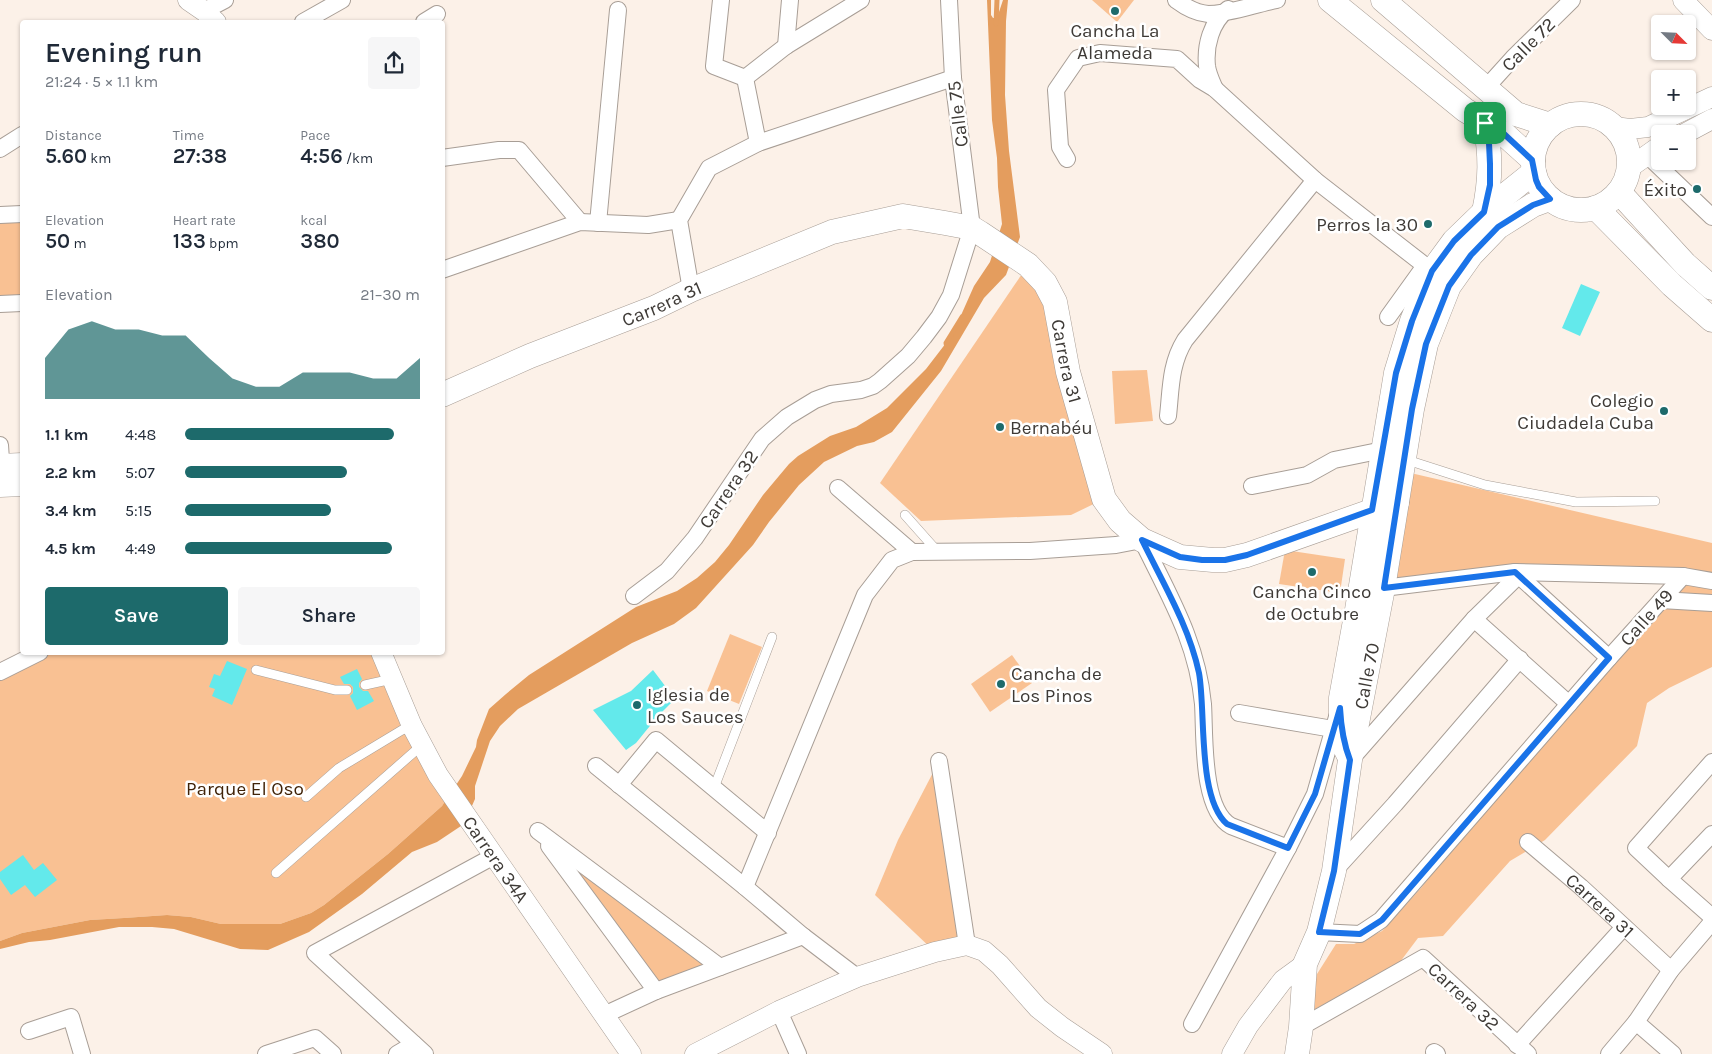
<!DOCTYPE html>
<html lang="en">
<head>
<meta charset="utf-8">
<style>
	body { margin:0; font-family:Karla,sans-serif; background:#f6f6f7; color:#1f2937; height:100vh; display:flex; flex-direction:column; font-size:19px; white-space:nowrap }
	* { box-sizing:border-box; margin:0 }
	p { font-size:16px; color:#747a83 }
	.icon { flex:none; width:28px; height:28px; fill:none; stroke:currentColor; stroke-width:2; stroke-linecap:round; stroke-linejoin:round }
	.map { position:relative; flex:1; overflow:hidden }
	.details { position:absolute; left:20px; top:20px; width:425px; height:635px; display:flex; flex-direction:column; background:#fff; border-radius:5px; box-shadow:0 1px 4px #0004 }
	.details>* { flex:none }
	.needle { width:32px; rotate:114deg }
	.controls { position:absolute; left:1651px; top:15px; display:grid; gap:10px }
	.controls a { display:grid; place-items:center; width:45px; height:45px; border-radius:5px; background:#fff; box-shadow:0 1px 4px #0004; font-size:25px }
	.pin { position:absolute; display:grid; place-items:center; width:42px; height:42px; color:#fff; margin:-21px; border-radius:10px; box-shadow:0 2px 8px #0006 }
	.round { display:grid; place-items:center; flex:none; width:52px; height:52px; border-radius:5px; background:#f6f6f7 }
	.overview { display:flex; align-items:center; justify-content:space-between; height:85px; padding:0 25px }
	h1 { font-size:28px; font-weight:600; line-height:38px }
	.stats { display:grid; grid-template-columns:repeat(3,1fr); gap:8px; height:85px; padding:5px 25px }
	.stats div { display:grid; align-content:center }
	.stats b { font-size:21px; font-weight:600 }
	.stats small { font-size:14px; font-weight:400 }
	.stats p { font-size:14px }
	.chart { height:140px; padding:10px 25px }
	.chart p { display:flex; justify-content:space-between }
	.chart svg { width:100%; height:90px; margin-top:5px; fill:#1d6a6b; opacity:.7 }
	.primary-button { display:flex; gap:10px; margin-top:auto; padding:10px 25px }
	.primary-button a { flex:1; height:58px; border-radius:5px; background:#1d6a6b; color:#fff; font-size:20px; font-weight:600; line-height:58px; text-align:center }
	.primary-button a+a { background:#f6f6f7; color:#1f2937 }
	ul { padding:0 25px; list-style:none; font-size:16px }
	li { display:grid; grid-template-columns:80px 60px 1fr; align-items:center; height:38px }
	li i { height:12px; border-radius:6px; background:#1d6a6b }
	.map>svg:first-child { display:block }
	.green { fill:#f9c193 }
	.water { fill:#e49d5e }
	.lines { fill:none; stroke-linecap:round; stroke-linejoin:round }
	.stream { stroke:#e49d5e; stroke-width:5 }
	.building { fill:#63e9eb }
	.service-casing { stroke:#a89e96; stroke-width:10 }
	.minor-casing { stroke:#a89e96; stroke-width:18 }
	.tertiary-casing { stroke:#a89e96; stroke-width:21 }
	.secondary-casing { stroke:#a89e96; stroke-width:25 }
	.service { stroke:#fff; stroke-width:9 }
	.minor { stroke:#fff; stroke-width:16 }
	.tertiary { stroke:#fff; stroke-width:20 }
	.secondary { stroke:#fff; stroke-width:24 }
	.route-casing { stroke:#fff; stroke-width:10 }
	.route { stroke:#1a73e8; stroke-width:6 }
	.poi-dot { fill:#1d6a6b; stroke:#fff; stroke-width:2 }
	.labels { text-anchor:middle; stroke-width:5; stroke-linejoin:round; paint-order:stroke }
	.poi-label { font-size:19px; fill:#3e3a36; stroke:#fff; text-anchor:end }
	.street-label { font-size:19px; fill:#3e3a36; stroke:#fff }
	.park-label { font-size:19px; fill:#402308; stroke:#fff }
</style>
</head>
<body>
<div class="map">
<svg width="1712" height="1054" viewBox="0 0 1712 1054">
	<rect width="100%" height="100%" fill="#fcf1e8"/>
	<!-- green -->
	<g class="green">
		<polygon points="1092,0 1134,0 1117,22"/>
		<polygon points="22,214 22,303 0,304 0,215"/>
		<polygon points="1028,265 1045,283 1104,499 1071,515 921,521 880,483"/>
		<polygon points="1147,370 1153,421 1115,424 1112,371"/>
		<polygon points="1402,471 1712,543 1712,581 1515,572 1383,588"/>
		<polygon points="1285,550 1345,559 1340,593 1279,584"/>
		<polygon points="1685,584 1712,586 1712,667 1669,688 1647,703 1637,746 1545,840 1510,861 1443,936 1418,938 1400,962 1310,1012 1317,974 1336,944 1354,944 1382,931 1421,888 1479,815 1557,731 1649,623"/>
		<polygon points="730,634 762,647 739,704 707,691"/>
		<polygon points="40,653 381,653 451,793 442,806 388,854 324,905 311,913 280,924 221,924 191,917 167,915 124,918 90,920 22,933 0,941 0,672"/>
		<polygon points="1012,655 1032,683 990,712 971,684"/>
		<polygon points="939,761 967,945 935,952 875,895 898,840"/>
		<polygon points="538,831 720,967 656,991"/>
	</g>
	<!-- water -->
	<polygon class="water" points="987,0 991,0 991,15 993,18 997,18 1003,0 1008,0 1006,21 1005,95 1009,151 1020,237 1006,275 984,298 941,371 892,432 874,442 857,446 824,462 799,485 769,522 753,545 696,608 674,624 632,643 518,709 500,726 490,741 475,786 475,799 464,824 437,842 412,852 362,894 309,932 268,950 240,949 174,929 152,927 119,927 50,940 29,942 0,949 0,941 22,933 90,920 124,918 167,915 191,917 221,924 280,924 311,913 324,905 388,854 442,806 462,776 476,747 477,740 489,709 506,694 529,675 636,607 677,591 697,578 715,562 729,545 763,495 789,464 798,456 830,436 856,427 887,408 926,369 946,343 958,322 974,286 990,262 1002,224 998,187 997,158 992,120"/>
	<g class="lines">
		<!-- stream -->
		<g class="stream">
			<polyline points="996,24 997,0"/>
			<polyline points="947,348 946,343 962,317"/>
		</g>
	</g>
	<!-- building -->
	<g class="building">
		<polygon points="1581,284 1600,292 1580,336 1562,328"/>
		<polygon points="227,661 247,669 232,705 212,696 215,689 209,687 214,674 220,676"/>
		<polygon points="357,669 362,679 359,683 359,687 363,691 368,691 374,701 357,710 350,696 353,693 353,687 350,684 344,684 340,677"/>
		<polygon points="653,670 675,699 658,716 636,743 626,750 593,710 631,691"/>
		<polygon points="23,855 34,870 43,863 57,880 35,897 25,885 11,895 0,879 0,872"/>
	</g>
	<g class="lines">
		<defs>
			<g id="service">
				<polyline points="1404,459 1485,485 1576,502 1655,501"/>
				<polyline points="905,515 937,551"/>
				<polyline points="256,670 335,690 347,690"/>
				<polyline points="365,685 392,679"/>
				<polyline points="714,788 772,637"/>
				<polyline points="306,797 339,768 402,730 412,726"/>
				<polyline points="276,873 422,745"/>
			</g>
			<g id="minor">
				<polyline points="721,0 714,66 745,78"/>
				<path d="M1176,0C1184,6 1197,13 1208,14C1231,14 1255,4 1277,0"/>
				<polyline points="204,11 225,0"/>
				<polyline points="303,22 342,0"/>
				<polyline points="424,22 437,14"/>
				<polyline points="786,46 790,0"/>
				<polyline points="745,78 786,46 861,0"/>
				<polyline points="745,78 758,143"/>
				<path d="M1215,89C1212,82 1208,74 1207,66C1205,46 1211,22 1228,9"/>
				<polyline points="1485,89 1513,58 1572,0"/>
				<polyline points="0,149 22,135"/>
				<polyline points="1647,155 1712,217"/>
				<polyline points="442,158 499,150 519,150 580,222"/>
				<polyline points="1067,159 1060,147 1056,90 1078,58 1100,53 1177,59 1200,80 1215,89 1315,180 1432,271"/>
				<polyline points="0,215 22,214"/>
				<polyline points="598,223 618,10"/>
				<polyline points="442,270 580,222 648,225 679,220"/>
				<polyline points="691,290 679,220 709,168 758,143 953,78"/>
				<polyline points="0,304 22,303"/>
				<polyline points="1388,317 1424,267"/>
				<path d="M1168,416C1171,389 1170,364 1185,340L1315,180"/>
				<polyline points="0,445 2,475"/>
				<polyline points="1252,486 1307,475 1334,460 1383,450"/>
				<polyline points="838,488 912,552"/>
				<polyline points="1515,572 1609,658"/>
				<polyline points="1383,588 1515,572 1683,576 1712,581"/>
				<polyline points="634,596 667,571 695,538 762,439 787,417 815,400 831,394 861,390 873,386 880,381 908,356 924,337 939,317 951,295 972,228 953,78 949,0"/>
				<polyline points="1661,600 1712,603"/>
				<polyline points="1474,619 1569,704"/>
				<polyline points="0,672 40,652"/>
				<polyline points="1239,713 1333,729"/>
				<polyline points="1352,758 1474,619 1519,575"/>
				<polyline points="939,761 967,945"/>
				<polyline points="1712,762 1636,848 1669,879 1712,917"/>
				<polyline points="596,766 745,887 803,936 857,977"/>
				<polyline points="619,785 656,740 768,833"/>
				<polyline points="538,831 720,967"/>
				<path id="s1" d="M1528,842L1581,887L1671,970"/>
				<polyline points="549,846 656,991"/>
				<polyline points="1334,871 1395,804 1520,659"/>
				<polyline points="1669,879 1712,834"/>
				<path d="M745,887L865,595L892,560L912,552L1030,551L1116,545L1142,540C1169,596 1197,641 1203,704C1205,735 1201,809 1231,826L1288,848"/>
				<polyline points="1319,932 1360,934 1381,920 1609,658 1683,576"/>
				<polyline points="779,1011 798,1054"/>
				<polyline points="604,1015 656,991 803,936"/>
				<polyline points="1636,1022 1673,1054"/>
				<polyline points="1192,1024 1288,848 1315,794 1337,717"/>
				<polyline points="1301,1027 1423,958 1528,1054"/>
				<polyline points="29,1031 71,1017 82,1054"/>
				<polyline points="1517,1045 1624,927"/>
				<polyline points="1434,1052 1437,1054"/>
				<polyline points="266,1054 315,1038 333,1054"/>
				<polyline points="397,1054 414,1044"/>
				<polyline points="425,1054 315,953 494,856"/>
				<polyline points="1609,1054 1636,1022 1671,970 1712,922"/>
			</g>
			<g id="tertiary">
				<polyline points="188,0 204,11 216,22"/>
				<polyline points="1683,0 1712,30"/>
				<polyline points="1614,127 1630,129 1648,127 1712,97"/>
				<polyline points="1684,134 1712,119"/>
				<polyline points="1629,168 1660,146"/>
				<path id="s2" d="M381,652L412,726L438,775L631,1054"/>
				<polyline points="695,1054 779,1011 857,977 935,952 967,945 984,951 1000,965 1038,1008 1062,1027 1102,1054"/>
				<polyline points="1232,1054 1248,1026 1283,980 1305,964"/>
			</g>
			<g id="secondary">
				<polyline points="1330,0 1465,110 1503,133 1533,160"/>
				<polyline points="1383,0 1516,114 1550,125"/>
				<circle cx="1581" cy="162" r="48"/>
				<polyline points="1619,192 1685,264 1712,288"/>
				<polyline points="1596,208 1672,285 1712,320"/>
				<path d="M1484,212C1491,179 1491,155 1485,123"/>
				<path id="s3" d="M442,395L530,356L654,308L691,290L832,232L903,216L945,223L972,228L980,233L1028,265L1045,283L1055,302L1068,372L1104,499L1120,521L1142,540L1180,557L1213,560H1225L1247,555L1397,502"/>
				<polyline points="0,466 22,465"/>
				<polyline points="0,485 22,484"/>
				<polyline points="1348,754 1343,744 1341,724 1341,698 1357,610 1396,373 1412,321 1432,271 1454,241 1484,212 1534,172"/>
				<path id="s4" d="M1297,1054L1301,1027L1305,964L1319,932L1334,871L1350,760L1383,588L1412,409L1426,344L1449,286L1471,255L1498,227L1533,205L1549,199"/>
			</g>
		</defs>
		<!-- service casing -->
		<use href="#service" class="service-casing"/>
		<!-- minor casing -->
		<use href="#minor" class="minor-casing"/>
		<!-- tertiary casing -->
		<use href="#tertiary" class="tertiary-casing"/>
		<!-- secondary casing -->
		<use href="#secondary" class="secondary-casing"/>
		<!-- service -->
		<use href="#service" class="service"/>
		<!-- minor -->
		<use href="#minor" class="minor"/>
		<!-- tertiary -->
		<use href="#tertiary" class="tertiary"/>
		<!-- secondary -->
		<use href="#secondary" class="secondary"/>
	</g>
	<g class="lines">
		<defs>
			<path id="route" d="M1485,123L1503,133L1532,160L1536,180L1539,187L1550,199L1533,205L1498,227L1471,255L1449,286L1426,344L1412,409L1384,588L1515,572L1609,658L1382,920L1360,934L1319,932L1334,871L1350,760C1343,742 1341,727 1340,708L1315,794L1288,848L1227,824C1197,798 1206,711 1199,673C1189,626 1163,583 1142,540L1180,557L1202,560H1225L1247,555L1372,510L1396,373L1412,321L1432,271L1454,241L1484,212L1490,185V164L1489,143Z"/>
		</defs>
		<!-- route casing -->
		<use href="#route" class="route-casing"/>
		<!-- route -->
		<use href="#route" class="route"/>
	</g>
	<!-- markers -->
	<g class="poi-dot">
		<circle cx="1115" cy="11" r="5"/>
		<circle cx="1697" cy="189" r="5"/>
		<circle cx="1428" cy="224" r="5"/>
		<circle cx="1664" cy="411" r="5"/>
		<circle cx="1000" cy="427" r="5"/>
		<circle cx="1312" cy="572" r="5"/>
		<circle cx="1001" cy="684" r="5"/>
		<circle cx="637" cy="705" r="5"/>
	</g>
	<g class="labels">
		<!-- poi labels -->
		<g class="poi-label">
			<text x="1115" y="37" text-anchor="middle">Cancha La<tspan x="1115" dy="22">Alameda</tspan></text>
			<text x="1687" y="196">Éxito</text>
			<text x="1418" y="231">Perros la 30</text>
			<text x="1654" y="407">Colegio<tspan x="1654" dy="22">Ciudadela Cuba</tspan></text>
			<text x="1010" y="434" text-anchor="start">Bernabéu</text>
			<text x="1312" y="598" text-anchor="middle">Cancha Cinco<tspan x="1312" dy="22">de Octubre</tspan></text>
			<text x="1011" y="680" text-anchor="start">Cancha de<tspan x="1011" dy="22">Los Pinos</tspan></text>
			<text x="647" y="701" text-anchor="start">Iglesia de<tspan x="647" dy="22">Los Sauces</tspan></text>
		</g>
		<!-- street labels -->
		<g class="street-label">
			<text transform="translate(1528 44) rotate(-45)" y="7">Calle 72</text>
			<text transform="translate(957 114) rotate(-97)" y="7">Calle 75</text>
			<text dy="7" stroke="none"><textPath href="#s3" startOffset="238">Carrera 31</textPath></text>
			<text dy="7" stroke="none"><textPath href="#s3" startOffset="739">Carrera 31</textPath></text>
			<text transform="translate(728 489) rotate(-56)" y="7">Carrera 32</text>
			<text transform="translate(1646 617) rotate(-48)" y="7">Calle 49</text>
			<text dy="7" stroke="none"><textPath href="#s4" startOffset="386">Calle 70</textPath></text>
			<text dy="7" stroke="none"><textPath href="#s2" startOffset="238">Carrera 34A</textPath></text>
			<text dy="7" stroke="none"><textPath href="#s1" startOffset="96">Carrera 31</textPath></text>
			<text transform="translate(1464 996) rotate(43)" y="7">Carrera 32</text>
		</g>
		<!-- park labels -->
		<g class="park-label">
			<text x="245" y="795">Parque El Oso</text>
		</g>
	</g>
</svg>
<div class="controls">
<a><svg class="needle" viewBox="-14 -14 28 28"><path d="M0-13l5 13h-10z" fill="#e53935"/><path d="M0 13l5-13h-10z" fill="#747a83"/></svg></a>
<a>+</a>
<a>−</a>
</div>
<div class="pin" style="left:1485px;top:123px;background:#1e9e55"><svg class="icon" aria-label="arrive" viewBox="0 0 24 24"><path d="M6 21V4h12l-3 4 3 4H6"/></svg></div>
<section class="details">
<div class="overview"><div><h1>Evening run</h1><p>21:24 · 5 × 1.1 km</p></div><a class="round"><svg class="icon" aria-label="share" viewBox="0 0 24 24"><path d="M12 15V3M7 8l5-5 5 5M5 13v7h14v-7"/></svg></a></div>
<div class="stats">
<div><p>Distance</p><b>5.60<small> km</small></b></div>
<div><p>Time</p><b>27:38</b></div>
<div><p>Pace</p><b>4:56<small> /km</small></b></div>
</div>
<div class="stats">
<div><p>Elevation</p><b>50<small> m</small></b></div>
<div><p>Heart rate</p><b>133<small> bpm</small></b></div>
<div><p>kcal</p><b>380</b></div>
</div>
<div class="chart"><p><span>Elevation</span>21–30 m</p>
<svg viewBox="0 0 160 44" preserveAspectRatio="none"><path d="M0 44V24L10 10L20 6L30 10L40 10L50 13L60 13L70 24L80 34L90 38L100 38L110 31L120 31L130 31L140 34L150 34L160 24V44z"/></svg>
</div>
<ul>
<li><b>1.1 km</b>4:48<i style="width:89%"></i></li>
<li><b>2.2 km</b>5:07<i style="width:69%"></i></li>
<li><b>3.4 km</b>5:15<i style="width:62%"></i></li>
<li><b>4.5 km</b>4:49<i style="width:88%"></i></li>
</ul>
<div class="primary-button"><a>Save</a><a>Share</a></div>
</section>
</div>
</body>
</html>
